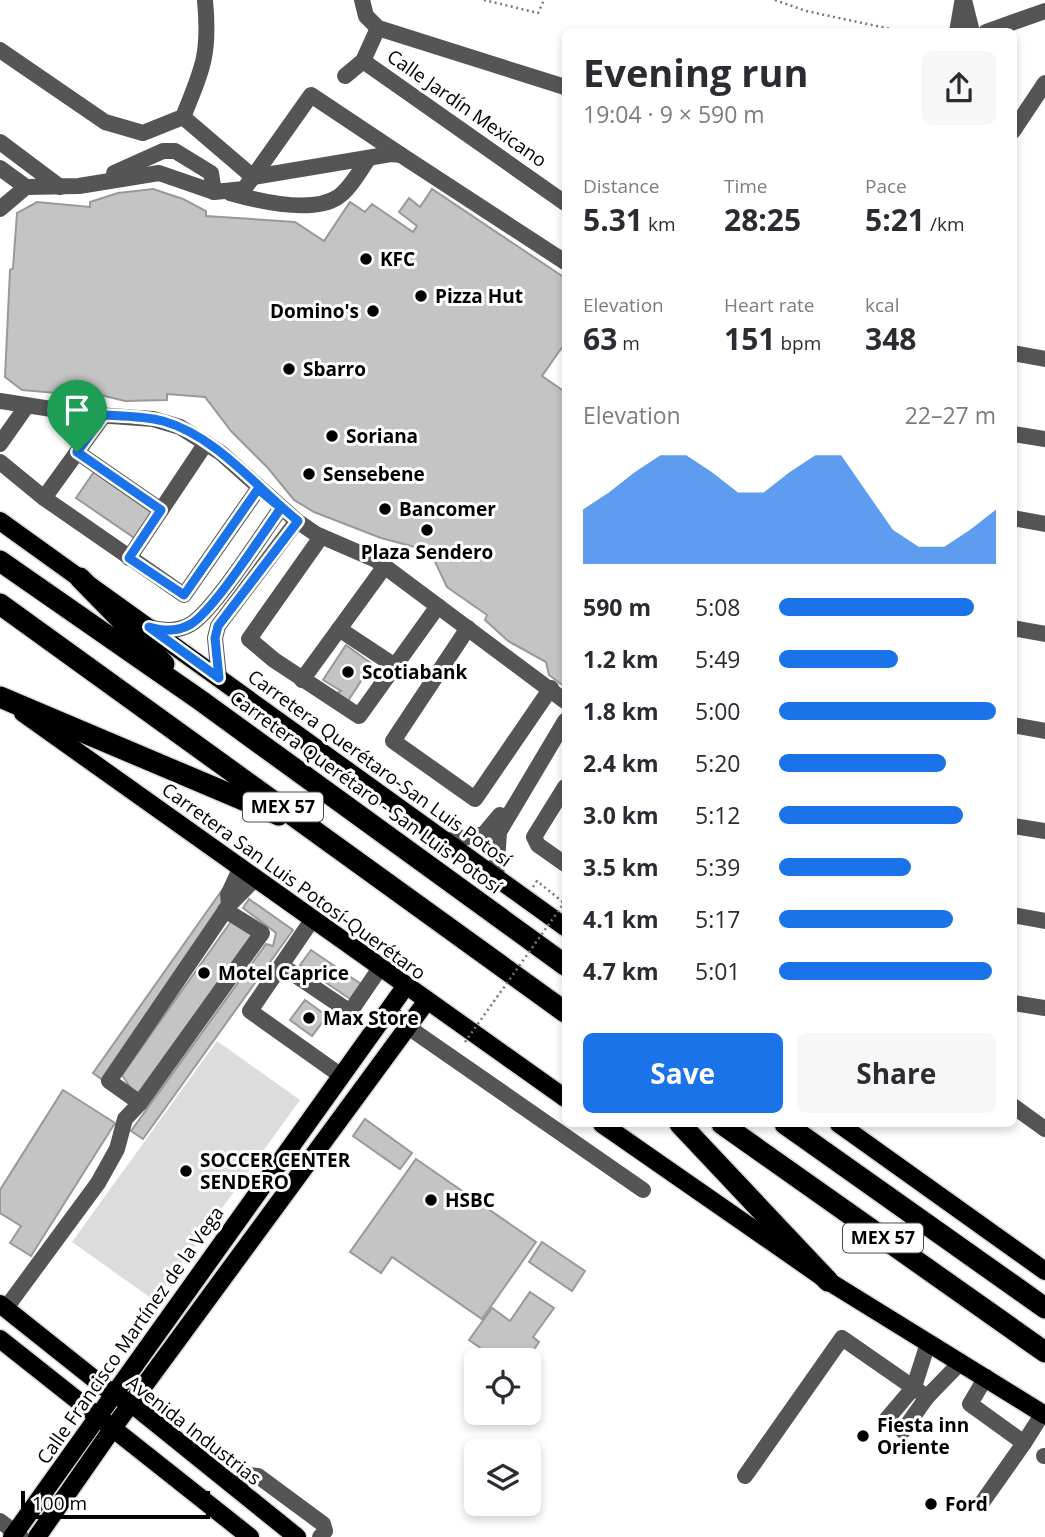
<!DOCTYPE html>
<html lang="en">
<head>
<meta charset="utf-8">
<style>
	body { margin:0; font-family:"Open Sans",sans-serif; background:#f7f7f7; color:#2b2b33; height:100vh; display:flex; flex-direction:column; font-size:26px; white-space:nowrap }
	* { box-sizing:border-box; margin:0 }
	p { font-size:23px; color:#7c7c81 }
	.icon { flex:none; width:38px; height:38px; fill:none; stroke:currentColor; stroke-width:2; stroke-linecap:round; stroke-linejoin:round }
	.map { position:relative; flex:1; overflow:hidden }
	.panel { position:absolute; left:562px; top:28px; width:455px; height:1099px; display:flex; flex-direction:column; background:#fff; border-radius:10px; box-shadow:0 4px 10px #0003 }
	.panel>* { flex:none }
	.tools { position:absolute; left:464px; top:1348px; display:grid; gap:14px }
	.tools a { display:grid; place-items:center; width:77px; height:77px; border-radius:10px; background:#fff; box-shadow:0 4px 10px #0003; font-size:35px }
	.scale { position:absolute; left:21px; bottom:18px; width:189px; box-sizing:border-box; padding-left:7px; border:4px solid #000; border-top:0; font-size:19px; line-height:24px; white-space:nowrap; color:#000; -webkit-text-stroke:5px #fff; paint-order:stroke }
	.pin { position:absolute; display:grid; place-items:center; width:60px; height:60px; color:#fff; margin:-72px -30px; border-radius:50% 50% 50% 0; rotate:-45deg; box-shadow:0 0 7px #0007 }
	.pin .icon { rotate:45deg }
	.round { display:grid; place-items:center; flex:none; width:74px; height:74px; border-radius:10px; background:#f7f7f7 }
	.summary { display:flex; align-items:center; justify-content:space-between; height:119px; padding:0 21px }
	h1 { font-size:38px; font-weight:700; line-height:52px }
	.figures { display:grid; grid-template-columns:repeat(3,1fr); gap:10px; height:119px; padding:7px 21px }
	.figures div { display:grid; align-content:center }
	.figures b { font-size:30px; font-weight:700 }
	.figures small { font-size:19px; font-weight:400 }
	.figures p { font-size:19px }
	.chart { height:196px; padding:14px 21px }
	.chart p { display:flex; justify-content:space-between }
	.chart svg { width:100%; height:126px; margin-top:7px; fill:#1a73e8; opacity:.7 }
	.primary-button { display:flex; gap:14px; margin-top:auto; padding:14px 21px }
	.primary-button a { flex:1; height:80px; border-radius:10px; background:#1a73e8; color:#fff; font-size:28px; font-weight:700; line-height:80px; text-align:center }
	.primary-button a+a { background:#f7f7f7; color:#2b2b33 }
	ul { padding:0 21px; list-style:none; font-size:23px }
	li { display:grid; grid-template-columns:112px 84px 1fr; align-items:center; height:52px }
	li i { height:18px; border-radius:9px; background:#1a73e8 }
	.map>svg:first-child { display:block }
	.green { fill:#dcdcdc }
	.building { fill:#c4c4c4; stroke:#999; stroke-width:2 }
	.lines { fill:none; stroke-linecap:round; stroke-linejoin:round }
	.major-casing { stroke:#dbdbdb; stroke-width:21 }
	.highway-casing { stroke:#dbdbdb; stroke-width:24 }
	.path { stroke:#777; stroke-width:2.5; stroke-dasharray:2 3.5; stroke-linecap:butt }
	.minor { stroke:#555; stroke-width:16 }
	.major { stroke:#000; stroke-width:18 }
	.highway { stroke:#000; stroke-width:21 }
	.path-bridge { stroke:#777; stroke-width:2.5; stroke-dasharray:2 3.5; stroke-linecap:butt }
	.route-casing { stroke:#fff; stroke-width:14 }
	.route { stroke:#1a73e8; stroke-width:9 }
	.poi-dot { fill:#000; stroke:#fff; stroke-width:2.5 }
	.labels { text-anchor:middle; stroke-width:6; stroke-linejoin:round; paint-order:stroke }
	.shield { fill:#fff; stroke:#4c4c4c; stroke-width:2 }
	.shield-label { font-size:18px; font-weight:bold; fill:#000 }
	.street-label { font-size:19px; fill:#000; stroke:#fff }
	.poi-label { font-size:19px; font-weight:bold; fill:#000; stroke:#fff; text-anchor:start }
</style>
</head>
<body>
<div class="map">
<svg width="1045" height="1537" viewBox="0 0 1045 1537">
	<rect width="100%" height="100%" fill="#fff"/>
	<!-- green -->
	<polygon class="green" points="217,1041 300,1100 155,1301 72,1242"/>
	<!-- building -->
	<g class="building">
		<polygon points="153,189 183,199 206,211 206,216 295,222 324,241 350,202 365,212 372,204 413,232 417,226 399,212 409,198 420,207 432,189 565,278 565,343 542,376 565,392 565,687 549,675 546,662 508,641 485,620 487,615 447,587 430,551 381,538 314,512 294,500 268,468 231,431 205,397 167,394 167,400 125,401 96,394 96,388 76,387 68,394 22,390 5,377 10,270 13,268 17,213 37,202 90,207 90,202 118,193"/>
		<polygon points="94,472 154,514 136,539 76,498"/>
		<polygon points="346,645 372,664 348,701 337,693 341,691 323,680"/>
		<polygon points="222,890 225,909 104,1081 93,1073"/>
		<polygon points="249,899 293,930 143,1139 131,1131 266,944 273,946 276,933 243,908"/>
		<polygon points="232,920 255,935 138,1099 122,1075"/>
		<polygon points="311,950 361,984 350,999 300,965"/>
		<polygon points="305,1000 327,1016 312,1036 290,1020"/>
		<polygon points="63,1090 115,1123 31,1256 10,1243 21,1226 0,1213 0,1190"/>
		<polygon points="365,1119 412,1153 400,1169 353,1136"/>
		<polygon points="416,1159 536,1242 482,1319 392,1257 381,1273 350,1252"/>
		<polygon points="542,1242 585,1271 572,1291 529,1262"/>
		<polygon points="530,1292 554,1308 533,1337 539,1342 527,1360 498,1360 469,1340 492,1308 510,1321"/>
	</g>
	<g class="lines">
		<defs>
			<g id="major">
				<polyline points="0,521 565,927"/>
				<polyline points="23,713 565,1098"/>
				<polyline points="602,1124 828,1281 1045,1415"/>
				<polyline points="839,1124 1045,1271"/>
				<polyline points="0,1304 113,1394 132,1404 297,1537"/>
				<polyline points="0,1339 250,1537"/>
				<polyline points="12,1537 405,987"/>
				<polyline points="37,1537 113,1428 426,1002"/>
			</g>
			<g id="highway">
				<polyline points="0,561 200,700 565,965"/>
				<polyline points="80,578 164,664"/>
				<polyline points="0,604 565,1012"/>
				<polyline points="0,697 279,815"/>
				<polyline points="680,1124 828,1281"/>
				<polyline points="722,1124 1045,1352"/>
				<polyline points="785,1124 1045,1308"/>
			</g>
		</defs>
		<!-- major casing -->
		<use href="#major" class="major-casing"/>
		<!-- highway casing -->
		<use href="#highway" class="highway-casing"/>
		<!-- path -->
		<g class="path">
			<polyline points="484,0 538,13 544,0"/>
			<polyline points="775,0 806,11 905,32"/>
			<polyline points="533,887 537,881 564,903"/>
		</g>
		<!-- minor -->
		<g class="minor">
			<polyline points="362,0 366,16 378,28 565,87"/>
			<polyline points="964,0 972,32"/>
			<polyline points="957,32 962,3"/>
			<polyline points="986,32 1045,11"/>
			<path d="M0,50L105,122L143,133L183,117C203,68 210,54 205,0"/>
			<polyline points="363,61 565,203"/>
			<polyline points="345,76 363,61 378,28"/>
			<polyline points="183,117 253,177 311,95 401,155"/>
			<polyline points="1013,131 1045,83"/>
			<polyline points="0,142 60,187"/>
			<polyline points="0,168 26,187"/>
			<polyline points="114,173 163,151 175,151 211,173 214,192"/>
			<path d="M230,193C258,201 312,214 338,197C351,188 360,170 369,158"/>
			<polyline points="0,209 26,187 79,186 159,173 214,192 244,189 253,177 391,154 401,155 565,262"/>
			<polyline points="1013,353 1045,359"/>
			<polyline points="0,401 83,414 153,419 180,427 221,453 297,521 316,534 376,560 565,701"/>
			<polyline points="1013,434 1045,439"/>
			<polyline points="0,444 26,407"/>
			<polyline points="77,452 161,510"/>
			<polyline points="0,462 44,498 184,595 258,489"/>
			<polyline points="44,498 104,415"/>
			<polyline points="1013,518 1045,524"/>
			<polyline points="321,537 249,639 274,660 359,716 438,606"/>
			<polyline points="129,558 206,443"/>
			<path d="M149,627C164,631 177,632 191,624C215,609 262,534 281,508"/>
			<polyline points="468,628 393,741 475,799 551,688"/>
			<polyline points="1013,628 1045,634"/>
			<polyline points="339,629 395,666"/>
			<polyline points="219,678 215,638 218,626 297,521"/>
			<polyline points="302,680 385,566"/>
			<polyline points="1013,725 1045,731"/>
			<polyline points="565,787 534,837 538,845 565,864"/>
			<polyline points="1013,826 1045,831"/>
			<polyline points="446,841 484,834 500,815"/>
			<polyline points="496,877 499,832 565,721"/>
			<polyline points="229,905 228,895 240,869"/>
			<polyline points="225,910 262,933 140,1103 109,1081 229,905 255,879"/>
			<polyline points="1013,915 1045,921"/>
			<polyline points="312,920 250,1011 340,1075"/>
			<polyline points="282,966 350,1012 380,968"/>
			<polyline points="1013,1003 1045,1008"/>
			<polyline points="388,1010 418,1034 643,1190"/>
			<polyline points="1013,1106 1045,1129"/>
			<polyline points="6,1308 98,1183 117,1149 125,1119 140,1103"/>
			<polyline points="986,1377 970,1404 1024,1443 1043,1413"/>
			<polyline points="886,1420 914,1387 928,1343"/>
			<polyline points="903,1431 927,1397 961,1362"/>
			<polyline points="1044,1456 1045,1456"/>
			<polyline points="745,1476 842,1338 927,1397"/>
			<polyline points="235,1487 248,1475 258,1476 323,1524 325,1531 320,1537"/>
			<polyline points="981,1504 1024,1443"/>
			<polyline points="0,1521 21,1537"/>
		</g>
		<!-- major -->
		<use href="#major" class="major"/>
		<!-- highway -->
		<use href="#highway" class="highway"/>
		<!-- path-bridge -->
		<polyline class="path-bridge" points="465,1042 564,903"/>
	</g>
	<g class="lines">
		<defs>
			<path id="route" d="M77,452L104,415C123,416 144,416 163,421C216,436 256,487 298,521L218,626L215,638L219,678L149,627C164,631 177,632 191,624C215,609 262,534 281,508L258,489L184,595L129,558L161,510L77,452"/>
		</defs>
		<!-- route casing -->
		<use href="#route" class="route-casing"/>
		<!-- route -->
		<use href="#route" class="route"/>
	</g>
	<!-- markers -->
	<g class="poi-dot">
		<circle cx="366" cy="259" r="7"/>
		<circle cx="421" cy="296" r="7"/>
		<circle cx="373" cy="311" r="7"/>
		<circle cx="289" cy="369" r="7"/>
		<circle cx="332" cy="436" r="7"/>
		<circle cx="309" cy="474" r="7"/>
		<circle cx="385" cy="509" r="7"/>
		<circle cx="427" cy="530" r="7"/>
		<circle cx="348" cy="672" r="7"/>
		<circle cx="204" cy="973" r="7"/>
		<circle cx="309" cy="1018" r="7"/>
		<circle cx="186" cy="1171" r="7"/>
		<circle cx="431" cy="1200" r="7"/>
		<circle cx="863" cy="1436" r="7"/>
		<circle cx="931" cy="1504" r="7"/>
	</g>
	<g class="labels">
		<!-- shield labels -->
		<g class="shield">
			<rect x="243" y="792.5" width="80" height="29" rx="5"/>
			<rect x="843" y="1223.5" width="80" height="29" rx="5"/>
		</g>
		<g class="shield-label">
			<text x="283" y="813">MEX 57</text>
			<text x="883" y="1244">MEX 57</text>
		</g>
		<!-- street labels -->
		<g class="street-label">
			<text transform="translate(467 108) rotate(35)" y="7">Calle Jardín Mexicano</text>
			<text transform="translate(380 768) rotate(36)" y="7">Carretera Querétaro-San Luis Potosí</text>
			<text transform="translate(366 792) rotate(36)" y="7">Carretera Querétaro - San Luis Potosí</text>
			<text transform="translate(294 881) rotate(36)" y="7">Carretera San Luis Potosí-Querétaro</text>
			<text transform="translate(130 1335) rotate(-55)" y="7">Calle Francisco Martínez de la Vega</text>
			<text transform="translate(194 1430) rotate(38)" y="7">Avenida Industrias</text>
		</g>
		<!-- poi labels -->
		<g class="poi-label">
			<text x="380" y="266">KFC</text>
			<text x="435" y="303">Pizza Hut</text>
			<text x="359" y="318" text-anchor="end">Domino's</text>
			<text x="303" y="376">Sbarro</text>
			<text x="346" y="443">Soriana</text>
			<text x="323" y="481">Sensebene</text>
			<text x="399" y="516">Bancomer</text>
			<text x="427" y="559" text-anchor="middle">Plaza Sendero</text>
			<text x="362" y="679">Scotiabank</text>
			<text x="218" y="980">Motel Caprice</text>
			<text x="323" y="1025">Max Store</text>
			<text x="200" y="1167">SOCCER CENTER<tspan x="200" dy="22">SENDERO</tspan></text>
			<text x="445" y="1207">HSBC</text>
			<text x="877" y="1432">Fiesta inn<tspan x="877" dy="22">Oriente</tspan></text>
			<text x="945" y="1511">Ford</text>
		</g>
	</g>
</svg>
<div class="tools">
<a><svg class="icon" aria-label="locate" viewBox="0 0 24 24"><circle cx="12" cy="12" r="6"/><path d="M12 2v4M12 18v4M2 12h4M18 12h4"/></svg></a>
<a><svg class="icon" aria-label="layers" viewBox="0 0 24 24"><path d="M12 4l9 5-9 5-9-5zM3 14l9 5 9-5"/></svg></a>
</div>
<div class="scale">100 m</div>
<div class="pin" style="left:77px;top:452px;background:#1e9e55"><svg class="icon" aria-label="arrive" viewBox="0 0 24 24"><path d="M6 21V4h12l-3 4 3 4H6"/></svg></div>
<section class="panel">
<div class="summary"><div><h1>Evening run</h1><p>19:04 · 9 × 590 m</p></div><a class="round"><svg class="icon" aria-label="share" viewBox="0 0 24 24"><path d="M12 15V3M7 8l5-5 5 5M5 13v7h14v-7"/></svg></a></div>
<div class="figures">
<div><p>Distance</p><b>5.31<small> km</small></b></div>
<div><p>Time</p><b>28:25</b></div>
<div><p>Pace</p><b>5:21<small> /km</small></b></div>
</div>
<div class="figures">
<div><p>Elevation</p><b>63<small> m</small></b></div>
<div><p>Heart rate</p><b>151<small> bpm</small></b></div>
<div><p>kcal</p><b>348</b></div>
</div>
<div class="chart"><p><span>Elevation</span>22–27 m</p>
<svg viewBox="0 0 160 44" preserveAspectRatio="none"><path d="M0 44V25L10 19L20 12L30 6L40 6L50 12L60 19L70 19L80 12L90 6L100 6L110 19L120 32L130 38L140 38L150 32L160 25V44z"/></svg>
</div>
<ul>
<li><b>590 m</b>5:08<i style="width:90%"></i></li>
<li><b>1.2 km</b>5:49<i style="width:55%"></i></li>
<li><b>1.8 km</b>5:00<i style="width:100%"></i></li>
<li><b>2.4 km</b>5:20<i style="width:77%"></i></li>
<li><b>3.0 km</b>5:12<i style="width:85%"></i></li>
<li><b>3.5 km</b>5:39<i style="width:61%"></i></li>
<li><b>4.1 km</b>5:17<i style="width:80%"></i></li>
<li><b>4.7 km</b>5:01<i style="width:98%"></i></li>
</ul>
<div class="primary-button"><a>Save</a><a>Share</a></div>
</section>
</div>
</body>
</html>
